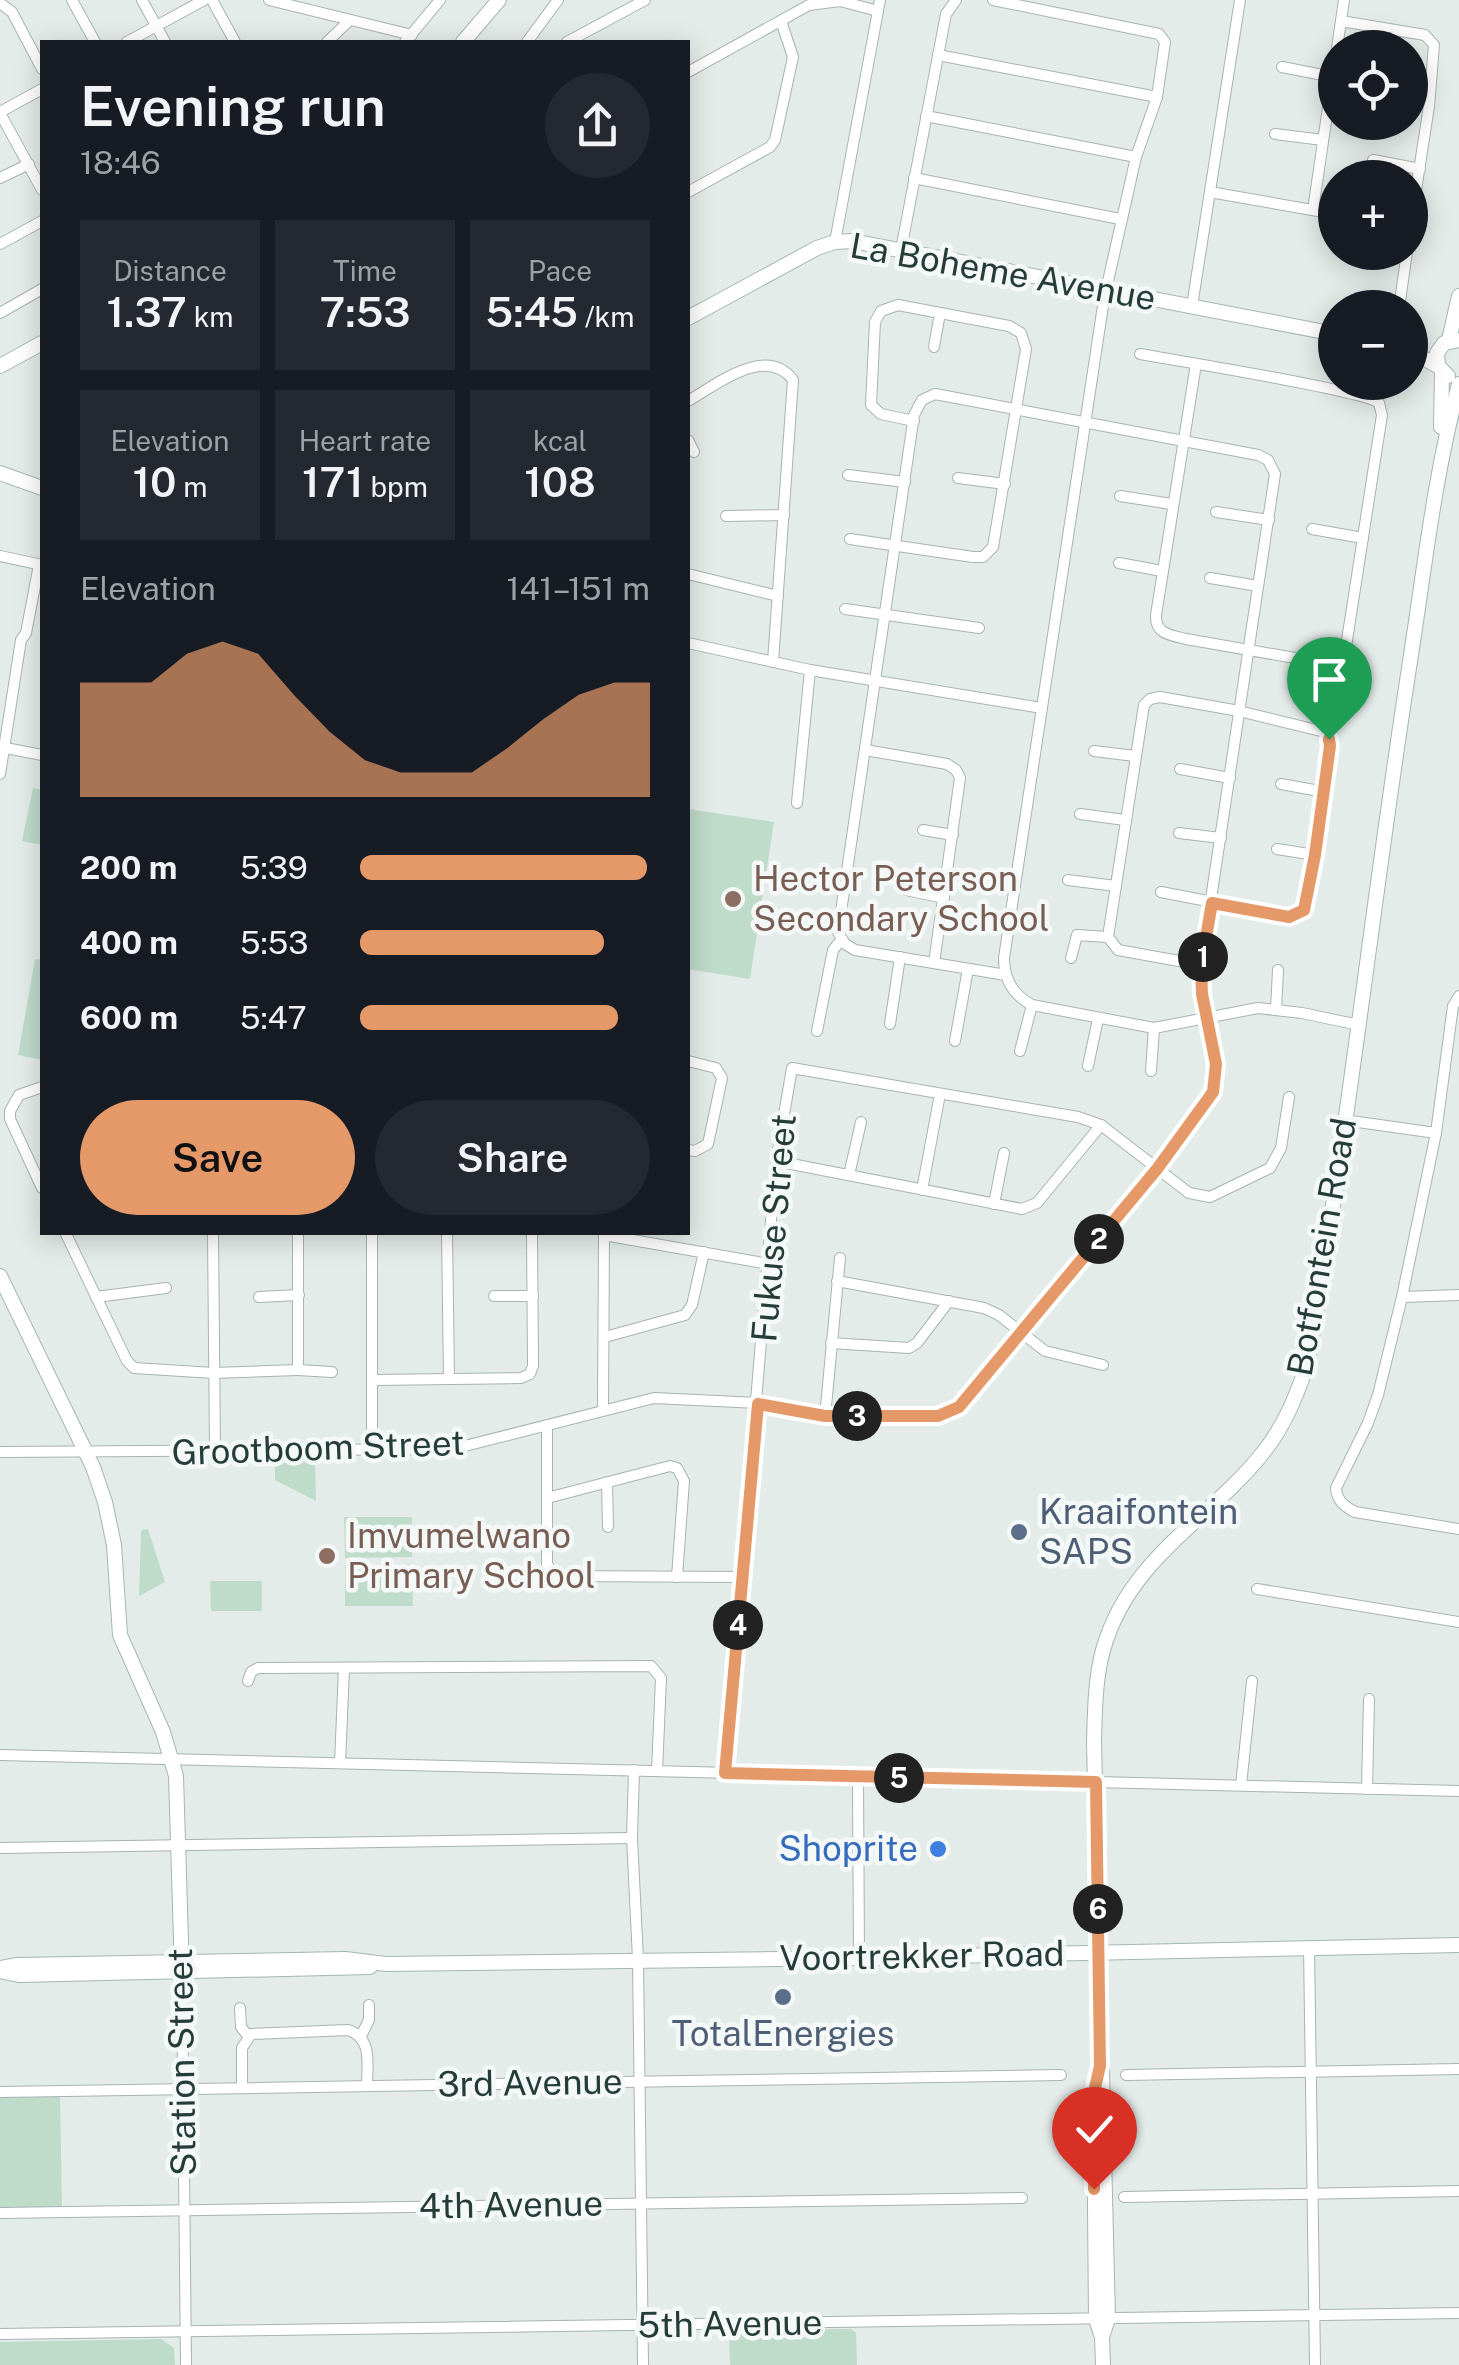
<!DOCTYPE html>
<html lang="en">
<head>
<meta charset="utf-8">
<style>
	body { margin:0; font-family:"Public Sans",sans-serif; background:#242831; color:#f1f3f6; height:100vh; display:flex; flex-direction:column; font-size:38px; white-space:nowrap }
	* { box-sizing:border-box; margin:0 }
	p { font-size:32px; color:#9ea1a6 }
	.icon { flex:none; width:55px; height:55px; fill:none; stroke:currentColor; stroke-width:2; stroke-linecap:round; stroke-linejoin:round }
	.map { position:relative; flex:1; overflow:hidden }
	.panel { position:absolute; left:40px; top:40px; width:650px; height:1195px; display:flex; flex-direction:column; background:#171b24; border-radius:0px; box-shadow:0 5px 25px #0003 }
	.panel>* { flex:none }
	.tools { position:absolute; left:1318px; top:30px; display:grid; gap:20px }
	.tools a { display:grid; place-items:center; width:110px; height:110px; border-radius:50%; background:#171b24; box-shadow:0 5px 25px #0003; font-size:50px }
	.pin { position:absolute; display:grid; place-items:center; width:85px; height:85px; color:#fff; margin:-102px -42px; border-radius:50% 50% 50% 0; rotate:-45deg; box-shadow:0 0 10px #0007 }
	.pin .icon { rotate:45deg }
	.km { position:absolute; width:50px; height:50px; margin:-25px; border-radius:50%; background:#222; color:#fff; font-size:28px; line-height:50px; text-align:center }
	.round { display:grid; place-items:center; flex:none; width:105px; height:105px; border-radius:52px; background:#242831 }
	.overview { display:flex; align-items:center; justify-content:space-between; height:170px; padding:0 40px }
	h1 { font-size:55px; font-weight:600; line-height:75px }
	.figures { display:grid; grid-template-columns:repeat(3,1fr); gap:15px; height:170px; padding:10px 40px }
	.figures div { display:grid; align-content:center; border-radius:0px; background:#242831; text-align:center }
	.figures b { font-size:42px; font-weight:600 }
	.figures small { font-size:28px; font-weight:400 }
	.figures p { font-size:28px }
	.chart { height:280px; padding:20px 40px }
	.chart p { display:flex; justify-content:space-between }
	.chart svg { width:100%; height:180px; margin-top:10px; fill:#e69968; opacity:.7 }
	.action { display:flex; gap:20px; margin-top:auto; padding:20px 40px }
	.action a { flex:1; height:115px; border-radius:60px; background:#e69968; color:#111; font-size:40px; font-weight:600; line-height:115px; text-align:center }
	.action a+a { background:#242831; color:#f1f3f6 }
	ul { padding:0 40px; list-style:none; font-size:32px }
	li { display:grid; grid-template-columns:160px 120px 1fr; align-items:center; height:75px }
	li i { height:25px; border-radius:12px; background:#e69968 }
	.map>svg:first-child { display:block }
	.green { fill:#bfdbca }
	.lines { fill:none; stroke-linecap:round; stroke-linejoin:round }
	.street-casing { stroke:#a7b4b1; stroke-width:12 }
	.secondary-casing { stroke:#a3b7b3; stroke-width:16 }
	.street { stroke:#fff; stroke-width:10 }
	.secondary { stroke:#fff; stroke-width:14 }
	.route-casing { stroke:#fff; stroke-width:20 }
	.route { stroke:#e69968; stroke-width:12 }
	.education-dot { fill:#8d6e63; stroke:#f4f9f7; stroke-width:4 }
	.service-dot { fill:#5c6f8a; stroke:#f4f9f7; stroke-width:4 }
	.shop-dot { fill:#3f7fe0; stroke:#f4f9f7; stroke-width:4 }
	.labels { text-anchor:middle; stroke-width:9; stroke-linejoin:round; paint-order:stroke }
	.street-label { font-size:35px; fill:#253c39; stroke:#f4f9f7 }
	.education-label { font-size:35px; fill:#785e54; stroke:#f4f9f7; text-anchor:start }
	.service-label { font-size:35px; fill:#4e5e75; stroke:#f4f9f7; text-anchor:start }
	.shop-label { font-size:35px; fill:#366cbe; stroke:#f4f9f7; text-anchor:end }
</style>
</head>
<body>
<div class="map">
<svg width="1459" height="2365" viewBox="0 0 1459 2365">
	<rect width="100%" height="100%" fill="#e4ecea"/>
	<!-- green -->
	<g class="green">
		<polygon points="33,788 42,790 42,845 22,841"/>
		<polygon points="688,809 774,822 750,979 688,969"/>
		<polygon points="35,959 42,960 42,1060 18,1055"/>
		<polygon points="275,1461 315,1461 316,1501 275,1480"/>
		<polygon points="344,1517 412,1517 412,1557 345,1558"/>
		<polygon points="148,1529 165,1582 139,1596 141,1530"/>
		<polygon points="345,1565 412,1565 413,1606 345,1606"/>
		<polygon points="262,1581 262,1611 211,1611 210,1581"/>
		<polygon points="60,2094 62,2207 0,2208 0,2096"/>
		<polygon points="851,2329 856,2333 857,2365 730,2365 729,2330"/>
		<polygon points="161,2339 174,2348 175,2365 0,2365 0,2342"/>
	</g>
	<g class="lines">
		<defs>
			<g id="street">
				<polyline points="72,0 95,42"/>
				<polyline points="142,0 165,42"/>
				<polyline points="212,0 235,42"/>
				<polyline points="269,0 412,35"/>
				<path d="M993,0L1159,34L1165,42L1157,97L1136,157L1104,299L1004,958C1004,979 1013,995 1032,1005L1154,1028L1258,1008L1302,1013L1359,1025"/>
				<polyline points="0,3 12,12 42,69"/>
				<polyline points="1341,21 1425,35 1434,45 1429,106 1410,229"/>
				<polyline points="127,42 204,0"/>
				<polyline points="327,42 350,20"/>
				<polyline points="405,42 440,0"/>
				<polyline points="527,42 558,0"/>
				<polyline points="567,42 645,0"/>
				<polyline points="1337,48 1344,0"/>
				<polyline points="938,55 1157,97"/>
				<polyline points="1282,67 1333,77"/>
				<polyline points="688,72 809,5 840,1 878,11"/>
				<polyline points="0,112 42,89"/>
				<polyline points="0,113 42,190"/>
				<polyline points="926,116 1136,157"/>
				<polyline points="1275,134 1323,140"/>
				<polyline points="1373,160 1420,169"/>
				<polyline points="0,178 29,164"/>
				<polyline points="914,178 1120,219"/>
				<polyline points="688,192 770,147 775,140 793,57 781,21"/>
				<polyline points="1210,192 1335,214"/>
				<polyline points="1313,210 1335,60"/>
				<polyline points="835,242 880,0"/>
				<polyline points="0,244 42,221"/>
				<polyline points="901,250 946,14 956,0"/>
				<polyline points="1192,306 1240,0"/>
				<polyline points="1399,308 1407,252"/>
				<polyline points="0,313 42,289"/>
				<polyline points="934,347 940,313"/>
				<path d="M1140,354C1174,360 1365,391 1379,403L1382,415L1345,653L1340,660L1329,664L1186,639C1170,635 1155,634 1156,615L1196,364"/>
				<path d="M688,401C716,385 766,344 793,380L773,662"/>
				<polyline points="688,440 694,452"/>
				<polyline points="848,475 905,482"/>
				<polyline points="958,478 1005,484"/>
				<polyline points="1120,496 1172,504"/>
				<polyline points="1216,512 1269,520"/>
				<polyline points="726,516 784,515"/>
				<polyline points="1312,529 1363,538"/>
				<polyline points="850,539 973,557 983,557 993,547 1026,349 1021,333 1009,326 898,305 881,311 875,322 871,405 881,414 914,421"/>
				<polyline points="0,556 42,565"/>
				<polyline points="1119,563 1162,571"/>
				<polyline points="688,574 778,596"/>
				<polyline points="1210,578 1258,586"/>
				<polyline points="845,609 979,628"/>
				<polyline points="688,643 810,670 1042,708"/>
				<polyline points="0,747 42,755"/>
				<polyline points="865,750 947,764 956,770 960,778 934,963"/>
				<polyline points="1094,751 1135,756"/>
				<polyline points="1180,769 1230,778"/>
				<polyline points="0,774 21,640 26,633 39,565"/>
				<polyline points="1281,784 1325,792"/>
				<polyline points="797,803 810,670"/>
				<polyline points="1080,814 1125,820"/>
				<polyline points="923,830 953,835"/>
				<polyline points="1179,833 1221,838"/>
				<polyline points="1277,849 1315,855"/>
				<polyline points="1068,880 1116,886"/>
				<polyline points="906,890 944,898"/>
				<path d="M1161,892L1289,917L1299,913L1307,902C1313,870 1338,755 1325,732L1239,711L1160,697L1150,699L1144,705L1108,937L1118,950L1201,965"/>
				<polyline points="1071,958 1077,935 1108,937"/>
				<path d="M1459,996L1453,1006L1436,1133L1402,1297L1378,1395L1368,1423L1336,1488C1337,1501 1344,1506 1355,1512L1459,1529"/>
				<polyline points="1276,1009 1278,970"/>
				<polyline points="890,1024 900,957"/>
				<polyline points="817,1031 833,950 841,940"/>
				<polyline points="955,1041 968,969"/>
				<polyline points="1020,1051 1032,1005"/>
				<polyline points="688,1061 716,1068 722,1078 708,1144 695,1151 688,1150"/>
				<polyline points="1088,1066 1098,1019"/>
				<polyline points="1151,1071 1154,1028"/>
				<polyline points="42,1087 19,1095 10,1111 10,1119 42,1188"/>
				<polyline points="1344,1120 1436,1133"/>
				<polyline points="776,1161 1022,1209 1037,1203 1101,1125"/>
				<polyline points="849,1175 861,1122"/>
				<polyline points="922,1190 940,1094"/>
				<polyline points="994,1204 1004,1153"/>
				<polyline points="65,1232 127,1361 134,1368 214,1373 298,1370 298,1232"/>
				<polyline points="213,1232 215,1451"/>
				<polyline points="372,1232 372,1449"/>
				<polyline points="447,1232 449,1379"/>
				<polyline points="604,1235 769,1264"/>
				<polyline points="837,1281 984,1308 999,1315 1045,1351 1103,1365"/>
				<polyline points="494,1296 533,1296"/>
				<polyline points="96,1297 166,1288"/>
				<polyline points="259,1297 299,1295"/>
				<polyline points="1402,1297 1459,1295"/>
				<polyline points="605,1337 685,1315 692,1305 704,1252"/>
				<polyline points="831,1343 909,1348 917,1343 949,1301"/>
				<polyline points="298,1370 332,1372"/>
				<polyline points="373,1380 521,1378 530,1374 533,1366 532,1232"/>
				<polyline points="603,1409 604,1232"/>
				<polyline points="825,1417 840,1258"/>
				<polyline points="547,1425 547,1564 555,1576 743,1577"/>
				<polyline points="0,1452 453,1449 654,1398 758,1403 825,1417 938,1417 959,1407 1157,1169 1209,1100 1215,1082 1216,1064 1202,994 1201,965 1275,474 1268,460 1258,455 935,394 922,400 914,415 838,932 845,944 855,950 1006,975"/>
				<polyline points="607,1482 608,1527"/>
				<polyline points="547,1498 670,1466 677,1468 684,1481 677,1577"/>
				<polyline points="1257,1589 1459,1622"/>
				<polyline points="248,1681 251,1672 258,1668 651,1666 661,1678 657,1771"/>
				<polyline points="0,1755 1459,1791"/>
				<polyline points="340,1763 344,1668"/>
				<polyline points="634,1770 632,1838 638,1959 643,2365"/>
				<polyline points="725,1773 776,1161 792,1068 1078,1117 1101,1125 1189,1193 1210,1197 1270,1168 1281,1148 1289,1097"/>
				<polyline points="858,1777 859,1958"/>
				<polyline points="1241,1785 1252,1681"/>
				<polyline points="1367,1789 1369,1699"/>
				<polyline points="0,1848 632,1838"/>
				<polyline points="1309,1946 1315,2365"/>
				<polyline points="182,1973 186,2365"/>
				<polyline points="240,2008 241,2027 248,2036"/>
				<polyline points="361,2036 369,2020 369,2005"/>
				<polyline points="1126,2075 1459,2069"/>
				<path d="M242,2088V2048L251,2034L348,2030C373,2038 367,2064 367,2086"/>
				<polyline points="0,2092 1061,2075"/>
				<polyline points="1124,2197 1459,2191"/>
				<polyline points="0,2213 1022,2198"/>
				<polyline points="0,2334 1459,2313"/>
			</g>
			<g id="secondary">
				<polyline points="463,42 499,0"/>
				<polyline points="688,318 817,248 835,242 852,241 1335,334"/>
				<polyline points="1449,340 1459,296"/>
				<polyline points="1410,351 1438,366"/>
				<polyline points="0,366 42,343"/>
				<polyline points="1448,376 1438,366 1437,353 1444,343 1459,340"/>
				<polyline points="1441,427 1442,372"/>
				<polyline points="0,473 42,488"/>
				<polyline points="0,1276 93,1467 105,1502 114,1545 120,1635 163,1732 176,1776 182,1973"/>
				<polyline points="0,1968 17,1965 345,1959 386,1964 859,1958 1459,1945"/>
				<polyline points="0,1971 19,1975 370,1967"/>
				<polyline points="1098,2071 1094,2092 1096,2319 1102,2337"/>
				<path d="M1103,2365L1102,2337L1108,2319L1094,1742C1095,1711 1095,1679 1103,1650C1129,1558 1207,1522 1262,1454C1284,1427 1296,1397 1307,1365C1348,1133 1373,899 1409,668C1424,573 1434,476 1459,384"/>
			</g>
		</defs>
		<!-- street casing -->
		<use href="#street" class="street-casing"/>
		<!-- secondary casing -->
		<use href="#secondary" class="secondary-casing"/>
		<!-- street -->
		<use href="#street" class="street"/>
		<!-- secondary -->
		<use href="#secondary" class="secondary"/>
	</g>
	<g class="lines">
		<defs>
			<polyline id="route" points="1094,2189 1094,2092 1100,2066 1096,1782 725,1773 758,1404 825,1416 938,1416 959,1407 1157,1169 1213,1092 1216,1064 1202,994 1201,966 1212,903 1289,917 1304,910 1315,855 1330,746 1329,739"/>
		</defs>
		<!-- route casing -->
		<use href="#route" class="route-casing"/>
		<!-- route -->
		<use href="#route" class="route"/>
	</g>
	<!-- markers -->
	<g class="education-dot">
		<circle cx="733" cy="899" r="10"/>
		<circle cx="327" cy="1556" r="10"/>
	</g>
	<g class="service-dot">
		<circle cx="1019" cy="1532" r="10"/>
		<circle cx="783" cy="1997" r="10"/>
	</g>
	<circle class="shop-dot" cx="938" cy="1849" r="10"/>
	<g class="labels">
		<!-- street labels -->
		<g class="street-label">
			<text transform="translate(1003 272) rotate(10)" y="12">La Boheme Avenue</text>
			<text transform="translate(774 1228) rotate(-85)" y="12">Fukuse Street</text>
			<text transform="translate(1322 1247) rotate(-80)" y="12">Botfontein Road</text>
			<text transform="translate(318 1448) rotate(-2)" y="12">Grootboom Street</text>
			<text transform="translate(922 1956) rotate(-1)" y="12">Voortrekker Road</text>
			<text transform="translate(182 2062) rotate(-91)" y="12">Station Street</text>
			<text transform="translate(530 2083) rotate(-1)" y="12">3rd Avenue</text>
			<text transform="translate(511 2205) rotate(-1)" y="12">4th Avenue</text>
			<text transform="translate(730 2324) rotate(-1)" y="12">5th Avenue</text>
		</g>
		<!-- education labels -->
		<g class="education-label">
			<text x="753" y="891">Hector Peterson<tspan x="753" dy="40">Secondary School</tspan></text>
			<text x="347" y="1548">Imvumelwano<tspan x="347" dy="40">Primary School</tspan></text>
		</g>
		<!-- service labels -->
		<g class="service-label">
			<text x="1039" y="1524">Kraaifontein<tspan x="1039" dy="40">SAPS</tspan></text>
			<text x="783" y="2046" text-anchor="middle">TotalEnergies</text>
		</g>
		<!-- shop labels -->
		<g class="shop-label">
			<text x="918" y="1861">Shoprite</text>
		</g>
	</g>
</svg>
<div class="tools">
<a><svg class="icon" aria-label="locate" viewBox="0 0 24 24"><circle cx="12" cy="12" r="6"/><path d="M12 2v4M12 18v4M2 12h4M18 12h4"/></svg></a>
<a>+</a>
<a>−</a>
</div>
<div class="pin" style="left:1329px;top:739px;background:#1e9e55"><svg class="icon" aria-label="arrive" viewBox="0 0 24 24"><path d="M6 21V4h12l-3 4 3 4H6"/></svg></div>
<div class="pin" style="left:1094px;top:2189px;background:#d93025"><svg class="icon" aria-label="check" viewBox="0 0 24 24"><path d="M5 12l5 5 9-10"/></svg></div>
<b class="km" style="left:1203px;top:957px">1</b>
<b class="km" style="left:1099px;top:1239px">2</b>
<b class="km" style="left:857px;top:1416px">3</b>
<b class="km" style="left:738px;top:1625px">4</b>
<b class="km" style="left:899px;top:1778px">5</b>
<b class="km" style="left:1098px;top:1909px">6</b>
<section class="panel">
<div class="overview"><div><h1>Evening run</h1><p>18:46</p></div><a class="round"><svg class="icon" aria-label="share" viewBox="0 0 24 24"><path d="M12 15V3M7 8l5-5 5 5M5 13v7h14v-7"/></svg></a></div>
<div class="figures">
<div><p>Distance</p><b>1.37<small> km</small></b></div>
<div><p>Time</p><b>7:53</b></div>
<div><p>Pace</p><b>5:45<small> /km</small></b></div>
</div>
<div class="figures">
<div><p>Elevation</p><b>10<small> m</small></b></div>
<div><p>Heart rate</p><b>171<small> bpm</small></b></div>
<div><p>kcal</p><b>108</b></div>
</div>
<div class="chart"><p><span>Elevation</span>141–151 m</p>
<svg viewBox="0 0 160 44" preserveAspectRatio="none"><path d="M0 44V16L10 16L20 16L30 9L40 6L50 9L60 19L70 28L80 35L90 38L100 38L110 38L120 32L130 25L140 19L150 16L160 16V44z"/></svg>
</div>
<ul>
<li><b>200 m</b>5:39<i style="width:99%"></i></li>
<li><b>400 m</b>5:53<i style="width:84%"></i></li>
<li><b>600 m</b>5:47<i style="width:89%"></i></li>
</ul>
<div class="action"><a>Save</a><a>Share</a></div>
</section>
</div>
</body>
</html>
